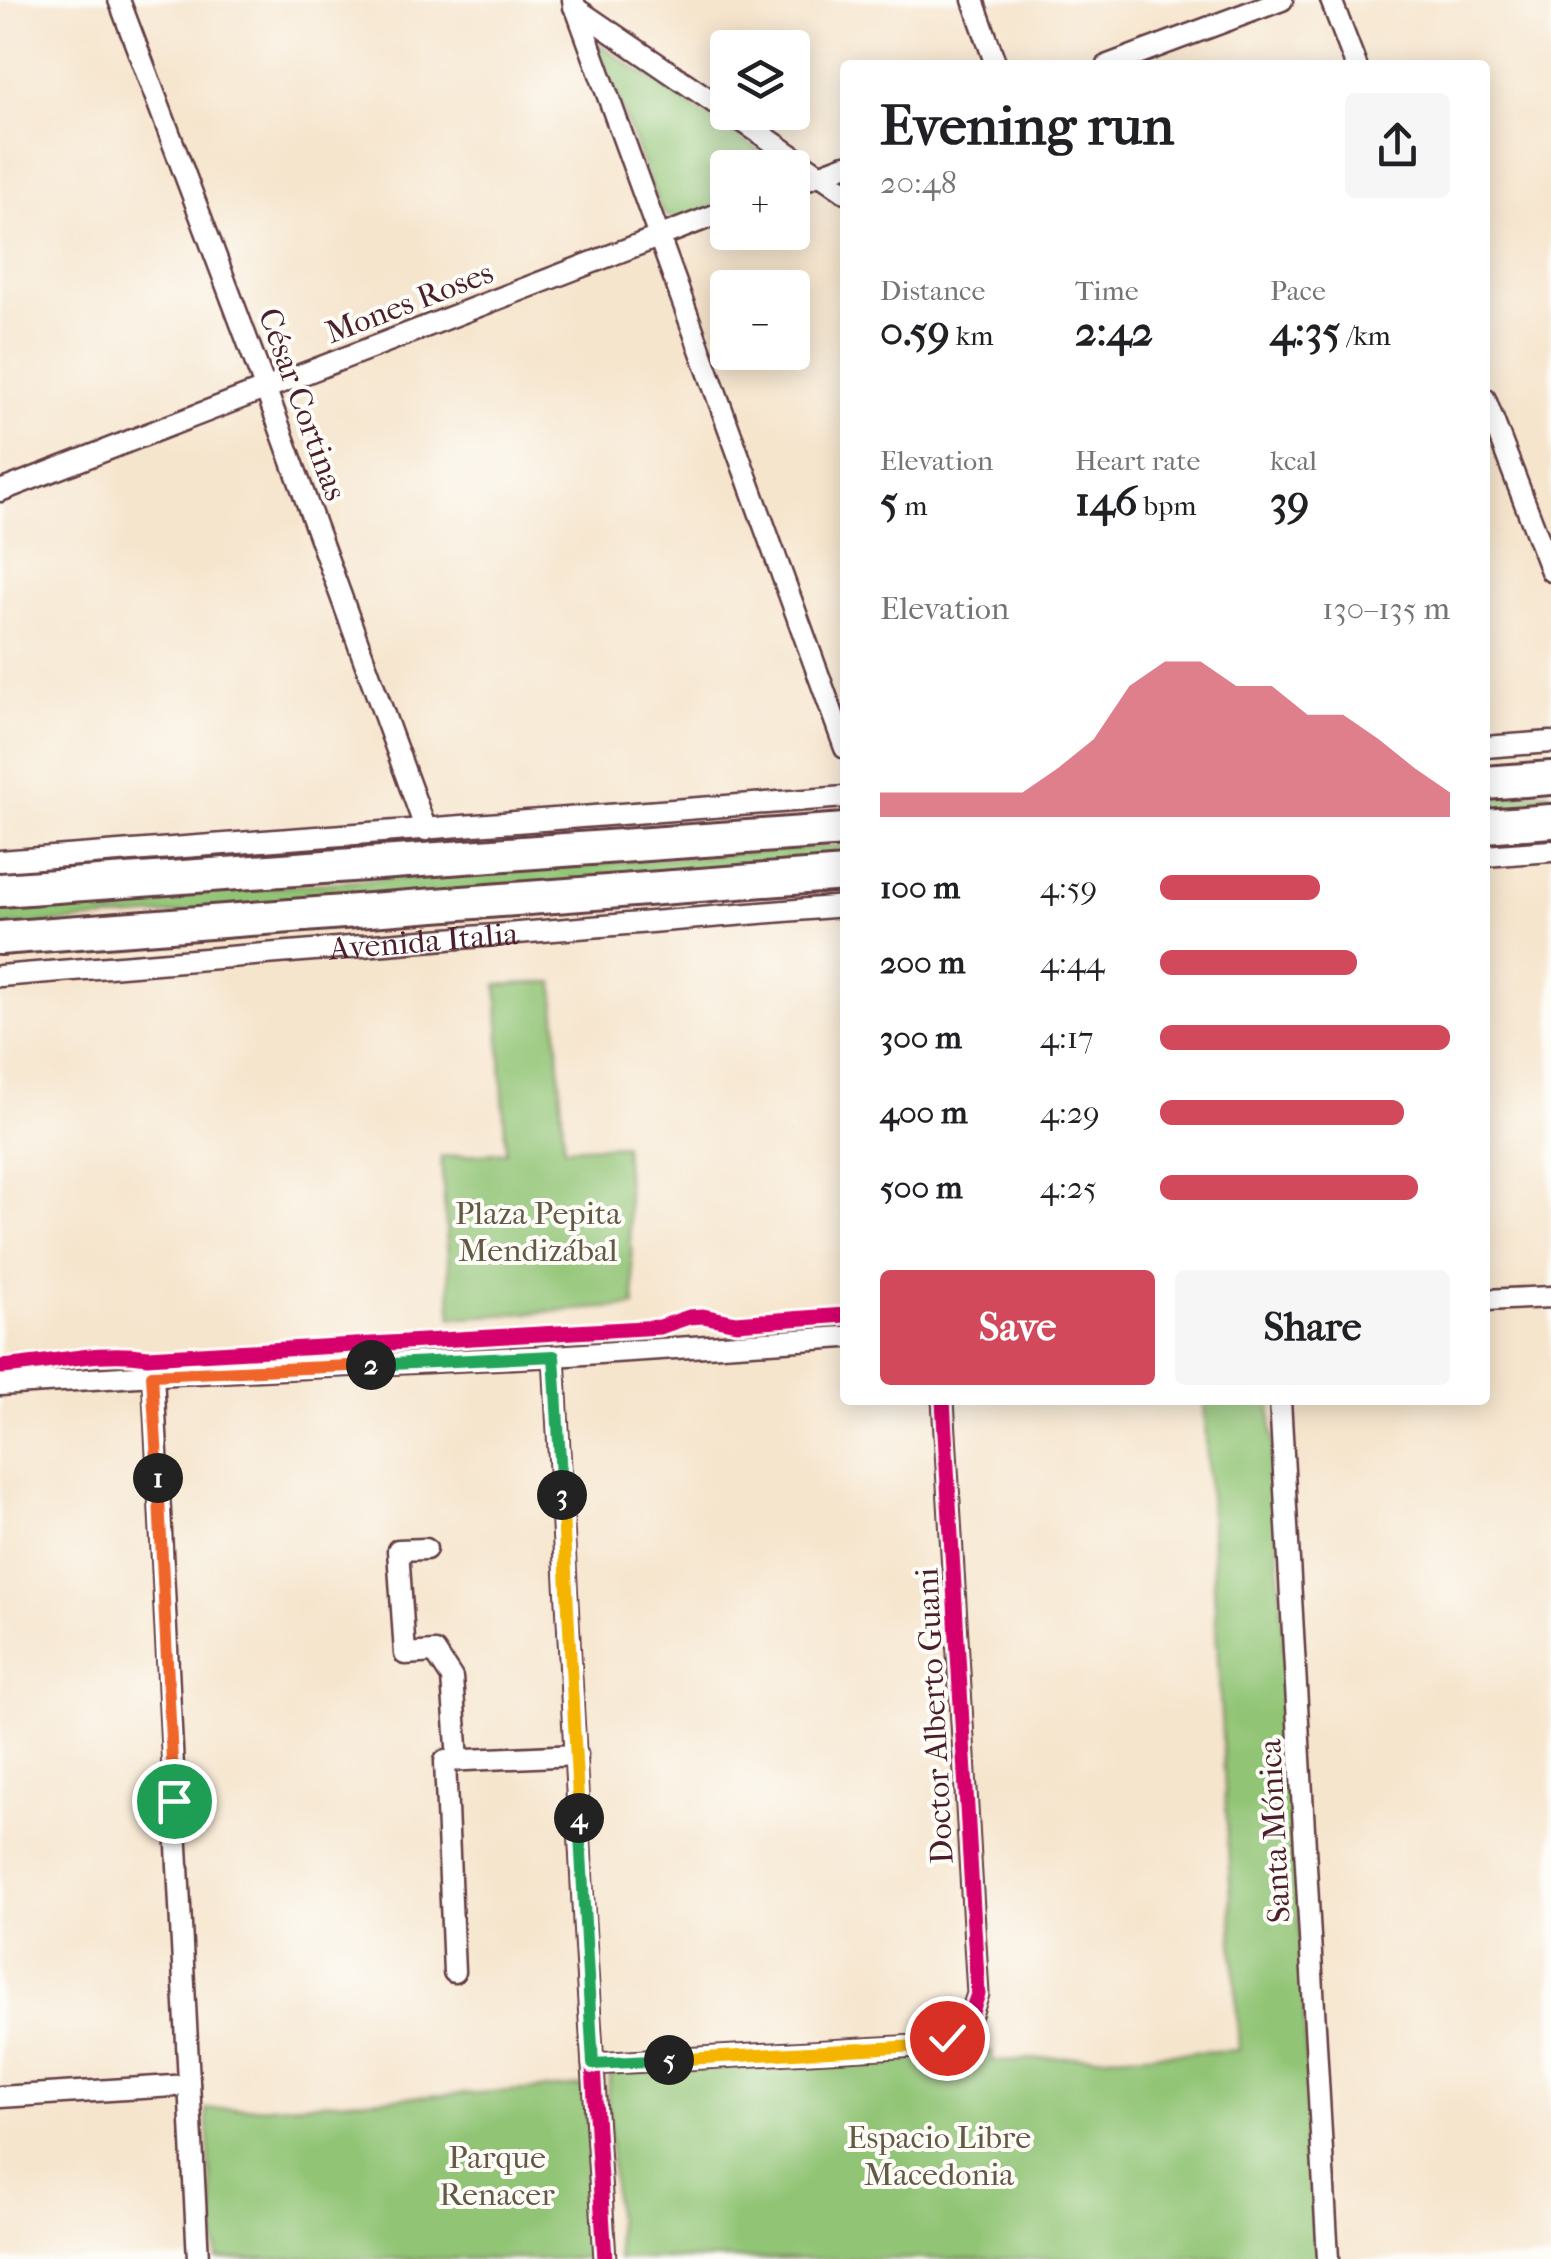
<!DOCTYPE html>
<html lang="en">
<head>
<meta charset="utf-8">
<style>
	body { margin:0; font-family:"IM FELL French Canon",serif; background:#f6f6f6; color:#202124; height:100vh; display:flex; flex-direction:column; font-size:38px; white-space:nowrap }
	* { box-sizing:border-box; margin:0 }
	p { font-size:32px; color:#757577 }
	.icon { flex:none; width:55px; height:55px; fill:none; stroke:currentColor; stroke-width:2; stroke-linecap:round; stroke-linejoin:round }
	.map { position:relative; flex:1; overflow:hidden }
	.sheet { position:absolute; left:840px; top:60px; width:650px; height:1345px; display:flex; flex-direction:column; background:#fff; border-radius:10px; box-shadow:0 5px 25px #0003 }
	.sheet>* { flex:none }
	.fabs { position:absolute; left:710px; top:30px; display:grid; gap:20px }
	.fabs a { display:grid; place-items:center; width:100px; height:100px; border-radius:10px; background:#fff; box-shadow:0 5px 25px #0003; font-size:50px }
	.pin { position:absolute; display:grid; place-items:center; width:85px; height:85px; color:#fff; margin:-42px; border:5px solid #fff; border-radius:50%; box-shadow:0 2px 10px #0007 }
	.km { position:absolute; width:50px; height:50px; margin:-25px; border-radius:50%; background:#222; color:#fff; font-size:28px; line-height:50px; text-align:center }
	.round { display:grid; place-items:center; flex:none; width:105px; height:105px; border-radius:10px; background:#f6f6f6 }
	.overview { display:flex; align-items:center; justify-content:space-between; height:170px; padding:0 40px }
	h1 { font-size:55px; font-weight:700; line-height:75px }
	.metrics { display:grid; grid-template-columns:repeat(3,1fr); gap:15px; height:170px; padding:10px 40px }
	.metrics div { display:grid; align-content:center }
	.metrics b { font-size:42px; font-weight:700 }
	.metrics small { font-size:28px; font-weight:400 }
	.metrics p { font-size:28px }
	.chart { height:280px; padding:20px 40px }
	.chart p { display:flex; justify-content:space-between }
	.chart svg { width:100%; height:180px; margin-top:10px; fill:#d1495b; opacity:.7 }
	.button { display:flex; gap:20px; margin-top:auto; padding:20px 40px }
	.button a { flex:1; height:115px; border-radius:10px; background:#d1495b; color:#fff; font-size:40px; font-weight:700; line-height:115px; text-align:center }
	.button a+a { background:#f6f6f6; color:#202124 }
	ul { padding:0 40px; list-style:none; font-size:32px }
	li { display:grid; grid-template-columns:160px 120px 1fr; align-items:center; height:75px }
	li i { height:25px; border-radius:12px; background:#d1495b }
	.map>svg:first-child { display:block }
	.green { fill:#91c475; stroke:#6e7250; stroke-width:2.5 }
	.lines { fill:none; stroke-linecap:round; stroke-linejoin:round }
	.minor-casing { stroke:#643d43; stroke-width:25 }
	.primary-casing { stroke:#643d43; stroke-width:38 }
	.minor { stroke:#fff; stroke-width:20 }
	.primary { stroke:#fff; stroke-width:32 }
	.cycleway-casing { stroke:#fdfcf7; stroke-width:21 }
	.cycleway { stroke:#d6006c; stroke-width:15 }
	.split-1-casing { stroke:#fff; stroke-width:20 }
	.split-2-casing { stroke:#fff; stroke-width:20 }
	.split-3-casing { stroke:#fff; stroke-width:20 }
	.split-4-casing { stroke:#fff; stroke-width:20 }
	.split-5-casing { stroke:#fff; stroke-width:20 }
	.split-6-casing { stroke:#fff; stroke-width:20 }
	.split-1 { stroke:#f0652b; stroke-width:12 }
	.split-2 { stroke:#f0652b; stroke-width:12 }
	.split-3 { stroke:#22a559; stroke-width:12 }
	.split-4 { stroke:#f5b400; stroke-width:12 }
	.split-5 { stroke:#22a559; stroke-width:12 }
	.split-6 { stroke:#f5b400; stroke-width:12 }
	.labels { text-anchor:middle; stroke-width:8; stroke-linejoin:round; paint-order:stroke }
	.street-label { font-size:32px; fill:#4a1f2b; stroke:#fdfcf7 }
	.park-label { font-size:32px; fill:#635945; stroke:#fdfcf7 }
</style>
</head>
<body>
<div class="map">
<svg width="1551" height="2259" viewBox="0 0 1551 2259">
	<rect width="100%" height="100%" fill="#fdfcf7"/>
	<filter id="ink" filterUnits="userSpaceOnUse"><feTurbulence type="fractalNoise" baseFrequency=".01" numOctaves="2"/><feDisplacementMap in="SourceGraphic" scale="20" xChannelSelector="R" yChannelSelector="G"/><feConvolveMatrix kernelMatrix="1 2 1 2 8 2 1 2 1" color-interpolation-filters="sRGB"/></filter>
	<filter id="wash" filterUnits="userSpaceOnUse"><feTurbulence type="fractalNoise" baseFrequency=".0048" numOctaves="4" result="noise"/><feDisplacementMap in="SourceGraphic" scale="40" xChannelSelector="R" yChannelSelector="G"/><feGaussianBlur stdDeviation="2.25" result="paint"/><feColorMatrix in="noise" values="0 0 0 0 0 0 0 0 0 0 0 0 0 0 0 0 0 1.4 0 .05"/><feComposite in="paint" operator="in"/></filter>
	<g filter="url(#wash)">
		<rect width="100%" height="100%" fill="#f6e5cd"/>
		<!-- green -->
		<g class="green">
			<polygon points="600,45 769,157 781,167 728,168 727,203 676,220 664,214 658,204 597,46"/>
			<polygon points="1551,792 1551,811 1485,816 1485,797"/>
			<polygon points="845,845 845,864 0,927 0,907"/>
			<polygon points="554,982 564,1148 624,1145 635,1306 452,1318 441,1157 506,1152 497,985"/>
			<polygon points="1204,1400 1270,1400 1318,2259 618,2259 607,2091 611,2075 619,2069 933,2050 992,2052 993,2061 1239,2050"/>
			<polygon points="587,2086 598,2259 217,2259 206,2110"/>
		</g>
	</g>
	<g filter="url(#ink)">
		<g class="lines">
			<defs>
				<g id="minor">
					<polyline points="119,0 266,390 426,830"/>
					<polyline points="573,0 845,748"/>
					<polyline points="973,0 996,65"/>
					<polyline points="1331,0 1356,65"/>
					<polyline points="574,7 728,112"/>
					<polyline points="1108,65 1282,0"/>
					<polyline points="729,112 845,192"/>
					<polyline points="792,185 845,165"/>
					<polyline points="1485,399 1551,571"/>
					<polyline points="0,491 728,210"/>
					<polyline points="1485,747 1551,742"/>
					<polyline points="1485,856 1551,851"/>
					<polyline points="0,861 845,797"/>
					<path id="s1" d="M0,976L845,906"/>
					<polyline points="1485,1300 1551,1297"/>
					<polyline points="554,1356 584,1922 605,2259"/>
					<polyline points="153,1375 198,2259"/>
					<polyline points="0,1385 153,1375 554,1356 845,1337"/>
					<polyline points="1280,1400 1328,2259"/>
					<polyline points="426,1549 398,1550 405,1654 435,1652 452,1678 458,1760"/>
					<polyline points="454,1972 445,1761 577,1755"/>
					<polyline points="593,2064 935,2045 967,2026 978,1994 943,1400"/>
					<polyline points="0,2097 189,2085"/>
				</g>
				<g id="primary">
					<polyline points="1485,783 1551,778"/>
					<polyline points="1485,826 1551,821"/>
					<polyline points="0,890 845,830"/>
					<polyline points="0,938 845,874"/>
				</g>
			</defs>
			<!-- minor casing -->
			<use href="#minor" class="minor-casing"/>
			<!-- primary casing -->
			<use href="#primary" class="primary-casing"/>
			<!-- minor -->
			<use href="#minor" class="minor"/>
			<!-- primary -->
			<use href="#primary" class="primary"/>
			<defs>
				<g id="cycleway">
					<polyline points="554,1356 584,1922 605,2259"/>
					<path d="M0,1367C50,1364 98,1349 148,1357L660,1327L689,1317L703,1316L736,1323L845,1315"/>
					<polyline points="593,2064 935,2045 967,2026 978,1994 943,1400"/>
				</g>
			</defs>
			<!-- cycleway casing -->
			<use href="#cycleway" class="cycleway-casing"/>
			<!-- cycleway -->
			<use href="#cycleway" class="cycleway"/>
		</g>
	</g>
	<g class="lines" filter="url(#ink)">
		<defs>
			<polyline id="split-1" points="158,1478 174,1801"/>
			<polyline id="split-2" points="158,1478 152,1375 371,1365"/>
			<polyline id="split-3" points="371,1365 554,1356 562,1495"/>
			<polyline id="split-4" points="562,1495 579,1818"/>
			<polyline id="split-5" points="579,1818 593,2064 669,2060"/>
			<polyline id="split-6" points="669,2060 935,2045 947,2038"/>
		</defs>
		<!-- split-1 casing -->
		<use href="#split-1" class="split-1-casing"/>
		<!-- split-2 casing -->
		<use href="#split-2" class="split-2-casing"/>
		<!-- split-3 casing -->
		<use href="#split-3" class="split-3-casing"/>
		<!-- split-4 casing -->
		<use href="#split-4" class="split-4-casing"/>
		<!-- split-5 casing -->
		<use href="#split-5" class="split-5-casing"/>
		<!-- split-6 casing -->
		<use href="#split-6" class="split-6-casing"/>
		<!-- split-1 -->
		<use href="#split-1" class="split-1"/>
		<!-- split-2 -->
		<use href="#split-2" class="split-2"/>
		<!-- split-3 -->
		<use href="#split-3" class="split-3"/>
		<!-- split-4 -->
		<use href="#split-4" class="split-4"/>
		<!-- split-5 -->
		<use href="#split-5" class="split-5"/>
		<!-- split-6 -->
		<use href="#split-6" class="split-6"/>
	</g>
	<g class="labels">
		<!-- street labels -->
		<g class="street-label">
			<text transform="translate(409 302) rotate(-21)" y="11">Mones Roses</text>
			<text transform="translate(303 404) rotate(70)" y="11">César Cortinas</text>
			<text dy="11" stroke="none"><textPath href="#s1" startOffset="425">Avenida Italia</textPath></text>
			<text transform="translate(934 1716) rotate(-93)" y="11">Doctor Alberto Guani</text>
			<text transform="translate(1274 1831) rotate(-93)" y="11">Santa Mónica</text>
		</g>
		<!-- park labels -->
		<g class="park-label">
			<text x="538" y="1224">Plaza Pepita<tspan x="538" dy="37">Mendizábal</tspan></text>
			<text x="939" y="2148">Espacio Libre<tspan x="939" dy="37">Macedonia</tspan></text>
			<text x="497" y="2168">Parque<tspan x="497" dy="37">Renacer</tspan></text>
		</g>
	</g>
</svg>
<div class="fabs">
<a><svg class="icon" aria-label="layers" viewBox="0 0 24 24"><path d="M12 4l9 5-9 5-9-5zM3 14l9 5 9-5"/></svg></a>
<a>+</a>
<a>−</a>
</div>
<div class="pin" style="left:174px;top:1801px;background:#1e9e55"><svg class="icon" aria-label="arrive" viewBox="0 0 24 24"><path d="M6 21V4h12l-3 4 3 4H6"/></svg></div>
<div class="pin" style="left:947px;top:2038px;background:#d93025"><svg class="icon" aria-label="check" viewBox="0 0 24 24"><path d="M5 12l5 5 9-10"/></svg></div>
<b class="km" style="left:158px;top:1478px">1</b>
<b class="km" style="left:371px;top:1365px">2</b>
<b class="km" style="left:562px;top:1495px">3</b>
<b class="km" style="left:579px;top:1818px">4</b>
<b class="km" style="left:669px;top:2060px">5</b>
<section class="sheet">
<div class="overview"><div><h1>Evening run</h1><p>20:48</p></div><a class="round"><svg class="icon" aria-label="share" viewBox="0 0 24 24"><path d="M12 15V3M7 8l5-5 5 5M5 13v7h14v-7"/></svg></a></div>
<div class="metrics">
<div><p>Distance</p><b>0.59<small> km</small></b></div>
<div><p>Time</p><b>2:42</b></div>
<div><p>Pace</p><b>4:35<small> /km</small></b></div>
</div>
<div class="metrics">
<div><p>Elevation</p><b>5<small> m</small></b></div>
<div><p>Heart rate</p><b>146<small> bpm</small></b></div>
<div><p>kcal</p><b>39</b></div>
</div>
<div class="chart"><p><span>Elevation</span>130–135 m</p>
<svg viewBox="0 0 160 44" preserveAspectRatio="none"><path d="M0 44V38L10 38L20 38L30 38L40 38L50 32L60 25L70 12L80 6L90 6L100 12L110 12L120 19L130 19L140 25L150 32L160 38V44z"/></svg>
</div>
<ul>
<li><b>100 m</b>4:59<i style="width:55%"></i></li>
<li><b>200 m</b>4:44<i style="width:68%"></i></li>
<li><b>300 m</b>4:17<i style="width:100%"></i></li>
<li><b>400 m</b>4:29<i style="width:84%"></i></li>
<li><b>500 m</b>4:25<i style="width:89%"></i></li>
</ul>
<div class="button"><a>Save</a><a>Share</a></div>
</section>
</div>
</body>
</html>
